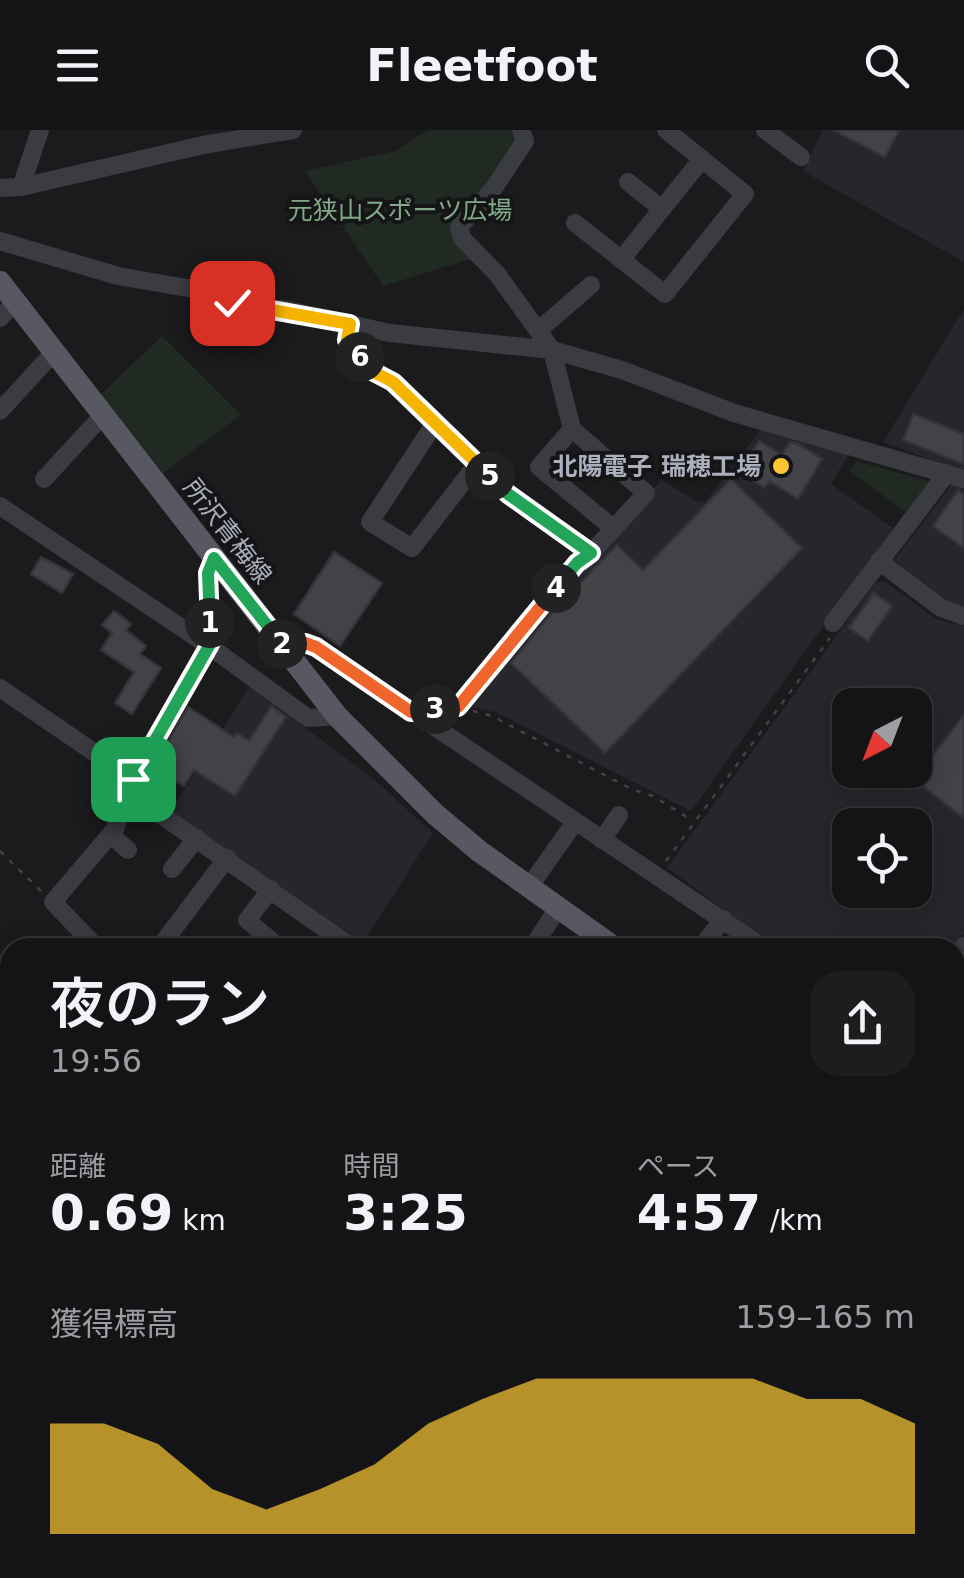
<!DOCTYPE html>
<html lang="ja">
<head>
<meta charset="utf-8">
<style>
	body { margin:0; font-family:"DejaVu Sans","Noto Sans JP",sans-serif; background:#1d1d1f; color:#f1f3f6; height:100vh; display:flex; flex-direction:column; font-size:38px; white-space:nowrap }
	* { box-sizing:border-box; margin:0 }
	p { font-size:32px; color:#9d9ea1 }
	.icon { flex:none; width:55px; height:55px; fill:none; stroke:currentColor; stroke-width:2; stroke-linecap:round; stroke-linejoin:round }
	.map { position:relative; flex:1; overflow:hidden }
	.sheet { position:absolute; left:0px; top:808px; width:965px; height:642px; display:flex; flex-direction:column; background:#141416; border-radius:30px 30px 0 0; box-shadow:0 5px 25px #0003,0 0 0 2px #333335 }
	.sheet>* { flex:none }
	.needle { width:65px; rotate:222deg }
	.buttons { position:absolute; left:832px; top:558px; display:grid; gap:20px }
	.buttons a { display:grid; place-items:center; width:100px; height:100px; border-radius:20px; background:#141416; box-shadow:0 5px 25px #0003,0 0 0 2px #333335; font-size:50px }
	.pin { position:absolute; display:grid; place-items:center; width:85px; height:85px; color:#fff; margin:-42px; border-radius:20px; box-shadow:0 5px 15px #0006 }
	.km { position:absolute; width:50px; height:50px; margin:-25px; border-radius:50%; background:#222; color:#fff; font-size:28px; line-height:50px; text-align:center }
	.round { display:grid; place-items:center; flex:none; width:105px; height:105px; border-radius:30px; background:#1d1d1f }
	.summary { display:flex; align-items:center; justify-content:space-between; height:170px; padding:0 50px }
	h1 { font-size:55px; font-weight:600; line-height:75px }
	.stats { display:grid; grid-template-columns:repeat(3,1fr); gap:15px; height:170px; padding:10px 50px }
	.stats div { display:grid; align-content:center }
	.stats b { font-size:50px; font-weight:600 }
	.stats small { font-size:28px; font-weight:400 }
	.stats p { font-size:28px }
	.chart { height:280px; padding:20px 50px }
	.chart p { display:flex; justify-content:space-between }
	.chart svg { width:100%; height:180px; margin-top:10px; fill:#fdc833; opacity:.7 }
	header { display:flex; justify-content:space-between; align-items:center; height:130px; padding:0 50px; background:#141416; font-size:45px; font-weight:600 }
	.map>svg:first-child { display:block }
	.built { fill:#27262a; fill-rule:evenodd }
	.green { fill:#202922 }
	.forest { fill:url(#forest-firs) }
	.building { fill:#424247; stroke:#353439; stroke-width:2.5 }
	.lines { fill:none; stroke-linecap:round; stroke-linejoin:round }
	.path { stroke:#414349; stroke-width:2.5; stroke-dasharray:5 8; stroke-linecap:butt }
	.minor { stroke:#3b3c42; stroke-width:18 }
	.major { stroke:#575861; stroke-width:22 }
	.split-1-casing { stroke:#fff; stroke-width:20 }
	.split-2-casing { stroke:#fff; stroke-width:20 }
	.split-3-casing { stroke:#fff; stroke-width:20 }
	.split-4-casing { stroke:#fff; stroke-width:20 }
	.split-5-casing { stroke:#fff; stroke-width:20 }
	.split-6-casing { stroke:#fff; stroke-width:20 }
	.split-7-casing { stroke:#fff; stroke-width:20 }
	.split-1 { stroke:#22a559; stroke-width:12 }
	.split-2 { stroke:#22a559; stroke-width:12 }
	.split-3 { stroke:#f0652b; stroke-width:12 }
	.split-4 { stroke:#f0652b; stroke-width:12 }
	.split-5 { stroke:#22a559; stroke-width:12 }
	.split-6 { stroke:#f5b400; stroke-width:12 }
	.split-7 { stroke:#f5b400; stroke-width:12 }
	.poi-dot { fill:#fdc833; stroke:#151518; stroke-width:4 }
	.labels { text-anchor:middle; stroke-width:8; stroke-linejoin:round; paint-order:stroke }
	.park-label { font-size:25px; fill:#82a988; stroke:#151518 }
	.poi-label { font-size:25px; font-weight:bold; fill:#acb0bd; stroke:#151518; text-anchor:end }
	.street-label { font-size:25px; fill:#acb0bd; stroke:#151518 }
</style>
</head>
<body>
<header><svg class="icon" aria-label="menu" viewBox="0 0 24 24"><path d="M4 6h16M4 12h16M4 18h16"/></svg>Fleetfoot<svg class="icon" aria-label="search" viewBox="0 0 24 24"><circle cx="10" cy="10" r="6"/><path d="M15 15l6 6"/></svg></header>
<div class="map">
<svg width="964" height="1448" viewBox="0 0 964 1448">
	<defs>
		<pattern id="forest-firs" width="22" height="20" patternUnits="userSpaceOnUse" patternTransform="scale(2.5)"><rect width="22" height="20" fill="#202922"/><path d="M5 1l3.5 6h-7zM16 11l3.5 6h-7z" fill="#3e4640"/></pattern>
	</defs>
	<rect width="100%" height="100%" fill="#1b1a1d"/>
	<!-- built -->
	<g class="built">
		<polygon points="822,0 964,0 964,132 803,41"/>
		<polygon points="964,179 964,342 883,312"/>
		<polygon points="764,295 850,322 831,354 893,398 691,681 495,582 465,576 661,350 696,371 705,372"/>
		<polygon points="952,354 964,358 964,479 948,474 894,430"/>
		<path d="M876,452H886L936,489L964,496V804L955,818L775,817L667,738ZM850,575H915V640H850ZM850,695H915V760H850Z"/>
		<polygon points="250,556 375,650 433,703 362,815 170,682"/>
		<polygon points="964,875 964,1050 955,1044 955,890"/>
	</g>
	<!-- green -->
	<g class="green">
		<polygon points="428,0 514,0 518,11 488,54 453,95 474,128 383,156 305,41 395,21"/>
		<polygon points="162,206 241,285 163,343 100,265"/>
		<polygon points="856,331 931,352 906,382 850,342"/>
		<polygon points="0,1335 10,1337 10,1440 206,1440 242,1448 0,1448"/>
		<polygon points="262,1440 580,1440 578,1448 260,1448"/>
	</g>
	<!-- forest -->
	<g class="forest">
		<polygon points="0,884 10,889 10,1095 0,1106"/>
		<polygon points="964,1400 964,1448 834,1448 839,1440 955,1440 955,1412"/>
	</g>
	<!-- building -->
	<g class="building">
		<polygon points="833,0 899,0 885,27"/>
		<polygon points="913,284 964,304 964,334 903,310"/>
		<polygon points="759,311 782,325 790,312 798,314 822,329 798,369 769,351 765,358 739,342"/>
		<polygon points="731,349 802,418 605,623 511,533 553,481 617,415 643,440"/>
		<polygon points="958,360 964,365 964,418 933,396"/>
		<polygon points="334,422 382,453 340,516 294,484"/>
		<polygon points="41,427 73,444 62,463 31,444"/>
		<polygon points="874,463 892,476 868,511 849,498"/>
		<polygon points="114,481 131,494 126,500 146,516 140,524 161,538 132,584 115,573 134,542 101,520 112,503 102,495"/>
		<polygon points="271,576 286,587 235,666 194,640 184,656 154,637 188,577 234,607 237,603 249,611"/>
		<polygon points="964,585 964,688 914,649"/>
	</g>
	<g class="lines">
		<!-- path -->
		<g class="path">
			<polyline points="473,581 492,586 631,659 653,666 693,691"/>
			<polyline points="0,721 41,761"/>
			<polyline points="666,731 830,508"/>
			<polyline points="955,1261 964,1268"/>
		</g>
		<!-- minor -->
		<g class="minor">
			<polyline points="765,0 801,27"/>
			<polyline points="628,52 662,79"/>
			<polyline points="21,57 40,0"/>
			<polyline points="0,58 21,57 203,15 293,0"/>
			<polyline points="575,93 665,164 745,64 666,0"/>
			<polyline points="0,111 118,146 193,159 232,173 287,180 390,203 552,220 622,240 734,283 964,349"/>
			<polyline points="621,130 702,29"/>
			<polyline points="0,188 15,172"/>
			<polyline points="350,194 347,211 370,240 393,252 509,364 591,423"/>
			<polyline points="540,199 591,155"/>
			<polyline points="0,281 54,222"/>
			<polyline points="435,293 370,392 412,418 477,334"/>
			<polyline points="572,299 539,337 613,398"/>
			<polyline points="44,349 103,285"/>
			<polyline points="0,376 209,516 308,588 337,586"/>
			<polyline points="879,431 941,478 964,486"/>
			<polyline points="833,493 947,343"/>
			<polyline points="287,520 305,513 316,517 764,818"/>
			<polyline points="0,558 133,649"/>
			<polyline points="411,582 458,577 577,433 584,431 646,363 572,299 552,220 497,144 462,108 459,97 494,58 525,11 521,0"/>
			<polyline points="128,662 353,818"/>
			<polyline points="111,705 128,720"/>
			<polyline points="602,710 619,685"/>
			<polyline points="172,739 197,708"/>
			<polyline points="529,757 575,692"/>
			<polyline points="271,759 247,790 280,818"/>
			<path d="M97,818L53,772L115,699L133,649L213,506C207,481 204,453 214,428"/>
			<polyline points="159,818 227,728"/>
			<polyline points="532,818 558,778"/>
			<polyline points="701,818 723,789"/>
			<polyline points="955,830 964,816"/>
			<polyline points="955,959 964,966"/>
			<polyline points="0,1331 10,1333"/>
			<polyline points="797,1440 825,1446"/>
			<polyline points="90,1448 92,1440"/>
			<polyline points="552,1448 560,1440"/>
		</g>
		<!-- major -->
		<g class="major">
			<polyline points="0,152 337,586 435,684 479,721 615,818"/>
			<polyline points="955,1059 964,1065"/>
			<polyline points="955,1193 964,1175"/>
			<polyline points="824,1448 828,1440"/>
		</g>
	</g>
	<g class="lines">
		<defs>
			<polyline id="split-1" points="133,649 209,516 214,506 210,493"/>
			<polyline id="split-2" points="210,493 208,443 214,428 282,514"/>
			<polyline id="split-3" points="282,514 287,520 305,513 316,517 411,582 435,579"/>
			<polyline id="split-4" points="435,579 458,577 556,458"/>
			<polyline id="split-5" points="490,346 508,364 591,423 577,433 556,458"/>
			<polyline id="split-6" points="360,227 370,240 393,252 490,346"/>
			<polyline id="split-7" points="232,173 350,194 347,210 360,227"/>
		</defs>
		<!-- split-1 casing -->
		<use href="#split-1" class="split-1-casing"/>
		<!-- split-2 casing -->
		<use href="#split-2" class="split-2-casing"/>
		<!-- split-3 casing -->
		<use href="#split-3" class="split-3-casing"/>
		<!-- split-4 casing -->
		<use href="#split-4" class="split-4-casing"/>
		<!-- split-5 casing -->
		<use href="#split-5" class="split-5-casing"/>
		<!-- split-6 casing -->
		<use href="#split-6" class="split-6-casing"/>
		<!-- split-7 casing -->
		<use href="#split-7" class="split-7-casing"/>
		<!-- split-1 -->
		<use href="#split-1" class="split-1"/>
		<!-- split-2 -->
		<use href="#split-2" class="split-2"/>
		<!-- split-3 -->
		<use href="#split-3" class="split-3"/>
		<!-- split-4 -->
		<use href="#split-4" class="split-4"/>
		<!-- split-5 -->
		<use href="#split-5" class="split-5"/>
		<!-- split-6 -->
		<use href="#split-6" class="split-6"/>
		<!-- split-7 -->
		<use href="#split-7" class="split-7"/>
	</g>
	<!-- markers -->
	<circle class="poi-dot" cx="781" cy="336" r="10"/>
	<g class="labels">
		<!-- park labels -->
		<g class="park-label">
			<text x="400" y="89">元狭山スポーツ広場</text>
		</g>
		<!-- poi labels -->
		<g class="poi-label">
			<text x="761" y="345">北陽電子 瑞穂工場</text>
		</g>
		<!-- street labels -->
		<g class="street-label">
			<text transform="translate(228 401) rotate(52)" y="9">所沢青梅線</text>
		</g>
	</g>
</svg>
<div class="buttons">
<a><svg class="needle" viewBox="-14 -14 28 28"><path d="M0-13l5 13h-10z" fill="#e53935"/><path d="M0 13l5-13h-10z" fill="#9d9ea1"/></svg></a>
<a><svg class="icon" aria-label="locate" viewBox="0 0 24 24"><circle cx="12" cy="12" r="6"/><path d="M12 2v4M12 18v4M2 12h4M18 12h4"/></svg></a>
</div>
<div class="pin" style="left:133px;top:649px;background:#1e9e55"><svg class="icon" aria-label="arrive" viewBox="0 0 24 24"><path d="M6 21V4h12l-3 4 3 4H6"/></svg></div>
<div class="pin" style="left:232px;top:173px;background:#d93025"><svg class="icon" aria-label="check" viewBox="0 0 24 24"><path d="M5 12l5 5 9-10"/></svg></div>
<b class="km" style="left:210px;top:493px">1</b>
<b class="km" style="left:282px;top:514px">2</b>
<b class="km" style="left:435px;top:579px">3</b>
<b class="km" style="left:556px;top:458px">4</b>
<b class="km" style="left:490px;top:346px">5</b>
<b class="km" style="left:360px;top:227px">6</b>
<section class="sheet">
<div class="summary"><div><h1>夜のラン</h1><p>19:56</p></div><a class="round"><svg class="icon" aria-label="share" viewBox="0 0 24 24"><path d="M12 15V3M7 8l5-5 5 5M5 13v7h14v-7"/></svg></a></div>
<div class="stats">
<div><p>距離</p><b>0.69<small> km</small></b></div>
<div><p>時間</p><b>3:25</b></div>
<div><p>ペース</p><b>4:57<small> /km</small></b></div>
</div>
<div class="chart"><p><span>獲得標高</span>159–165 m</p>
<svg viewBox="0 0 160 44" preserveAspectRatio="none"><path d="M0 44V17L10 17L20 22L30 33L40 38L50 33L60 27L70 17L80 11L90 6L100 6L110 6L120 6L130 6L140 11L150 11L160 17V44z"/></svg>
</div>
</section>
</div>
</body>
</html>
